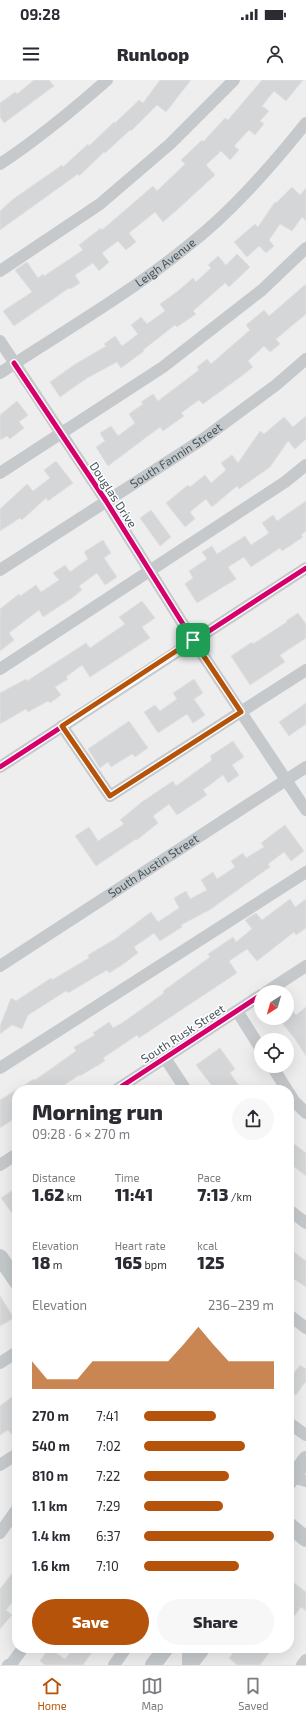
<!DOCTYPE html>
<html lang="en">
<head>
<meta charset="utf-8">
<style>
	body { margin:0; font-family:"Exo 2",sans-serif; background:#f7f7f7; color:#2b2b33; height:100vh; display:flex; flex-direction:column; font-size:15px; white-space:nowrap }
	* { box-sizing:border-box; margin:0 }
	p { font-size:13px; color:#7c7c81 }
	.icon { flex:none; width:22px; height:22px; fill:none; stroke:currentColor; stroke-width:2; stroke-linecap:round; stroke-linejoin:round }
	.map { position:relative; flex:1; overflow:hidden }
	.details { position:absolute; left:12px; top:1005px; width:282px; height:568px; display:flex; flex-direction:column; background:#fff; border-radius:16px; box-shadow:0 4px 16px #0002 }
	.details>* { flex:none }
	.needle { width:26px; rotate:217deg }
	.controls { position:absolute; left:254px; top:905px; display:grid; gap:8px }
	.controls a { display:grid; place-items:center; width:40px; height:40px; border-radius:50%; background:#fff; box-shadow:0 4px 16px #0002; font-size:20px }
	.pin { position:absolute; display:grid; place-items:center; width:34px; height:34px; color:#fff; margin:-17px; border-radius:8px; box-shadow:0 2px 6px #0006 }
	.round { display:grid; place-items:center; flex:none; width:42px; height:42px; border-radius:21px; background:#f7f7f7 }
	.overview { display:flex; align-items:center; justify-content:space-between; height:68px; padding:0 20px }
	h1 { font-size:22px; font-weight:800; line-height:30px }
	.figures { display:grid; grid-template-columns:repeat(3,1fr); gap:6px; height:68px; padding:4px 20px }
	.figures div { display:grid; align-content:center }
	.figures b { font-size:17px; font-weight:800 }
	.figures small { font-size:11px; font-weight:400 }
	.figures p { font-size:11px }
	.chart { height:112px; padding:8px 20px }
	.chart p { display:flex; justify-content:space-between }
	.chart svg { width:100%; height:72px; margin-top:4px; fill:#b45309; opacity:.7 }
	.button { display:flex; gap:8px; margin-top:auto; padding:8px 20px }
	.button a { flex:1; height:46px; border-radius:24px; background:#b45309; color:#fff; font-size:16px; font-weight:800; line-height:46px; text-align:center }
	.button a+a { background:#f7f7f7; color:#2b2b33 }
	ul { padding:0 20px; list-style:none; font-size:13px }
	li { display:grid; grid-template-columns:64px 48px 1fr; align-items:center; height:30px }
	li i { height:10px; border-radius:5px; background:#b45309 }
	.status { display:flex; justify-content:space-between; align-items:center; height:28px; padding:0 20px; background:#fff; direction:ltr }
	.status svg { height:11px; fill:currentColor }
	header { display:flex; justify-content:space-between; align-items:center; height:52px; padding:0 20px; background:#fff; font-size:18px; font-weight:800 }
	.tab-bar { display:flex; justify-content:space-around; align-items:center; height:56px; border-top:1px solid #e1e1e2; background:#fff; font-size:11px; color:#7c7c81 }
	.tab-bar a { display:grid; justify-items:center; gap:2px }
	.tab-bar .selected { color:#b45309 }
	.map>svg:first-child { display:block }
	.building { fill:#d5d6d7; stroke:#e0e0e1 }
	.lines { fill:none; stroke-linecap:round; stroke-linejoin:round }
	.minor { stroke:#c5c9cc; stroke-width:12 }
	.major { stroke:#c3c8cb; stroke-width:16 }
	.cycleway-casing { stroke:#fff; stroke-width:8 }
	.cycleway { stroke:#d6006c; stroke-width:5 }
	.route-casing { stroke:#fff; stroke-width:8 }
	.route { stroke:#b45309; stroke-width:5 }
	.labels { text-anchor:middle; stroke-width:3; stroke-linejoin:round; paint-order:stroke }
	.street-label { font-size:12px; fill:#45555c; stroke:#fff }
</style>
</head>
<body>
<div class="status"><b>09:28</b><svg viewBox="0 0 49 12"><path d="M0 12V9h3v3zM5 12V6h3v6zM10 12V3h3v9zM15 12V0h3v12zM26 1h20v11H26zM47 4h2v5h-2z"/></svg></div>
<header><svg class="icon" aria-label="menu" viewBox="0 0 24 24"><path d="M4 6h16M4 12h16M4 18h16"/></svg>Runloop<svg class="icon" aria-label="person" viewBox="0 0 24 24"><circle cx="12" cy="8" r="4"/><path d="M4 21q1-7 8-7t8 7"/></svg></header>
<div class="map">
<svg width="306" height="1585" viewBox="0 0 306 1585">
	<rect width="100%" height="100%" fill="#efeeee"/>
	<!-- building -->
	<g class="building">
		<polygon points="34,0 49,0 54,6 4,43 0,37 0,23 15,12 17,14"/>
		<polygon points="160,0 191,0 166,32 157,25 131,51 130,50 105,73 104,72 79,96 78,94 0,150 0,131 12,120 62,85 63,87 88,64 89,66 114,42 115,43 139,20 143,23"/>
		<polygon points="262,0 303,0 286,21 274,11 262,26 269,31 260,41 264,44 255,55 249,50 234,66 239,70 230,80 221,71 206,85 215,95 178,129 163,142 155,132 129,153 136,162 126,170 118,161 102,173 109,182 99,191 93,183 75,195 80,203 70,209 69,208 14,246 3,231 32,212 15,190 27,182 38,198 43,194 44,196 83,170 79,165 101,148 102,150 153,106 157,111 185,84 181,80 202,60 203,62 225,38 228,40"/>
		<polygon points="292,107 300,115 306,108 306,141 302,137 292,151 280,144 269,160 274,166 266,173 259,166 247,177 234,162 255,144 258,147 275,122 276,123"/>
		<polygon points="237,174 250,187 229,207 225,203 193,231 196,234 177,247 175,245 143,270 144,271 121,288 117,282 87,298 60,317 50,302 74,285 106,266 104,264 115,256 122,266 138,254 131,245 141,237 147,244 165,231 160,224 178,211 193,198 196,202 211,188 208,185 218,176 226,185"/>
		<polygon points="306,204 306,234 276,259 280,264 270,272 264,266 248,281 253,287 243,295 203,324 199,320 181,333 184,336 163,351 160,347 108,386 96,367 105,361 100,353 111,346 118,356 135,343 129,334 143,324 141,322 153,314 158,321 199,290 197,287 207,279 211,284 250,250 246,245 264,230 269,236"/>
		<polygon points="17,321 28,335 19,342 24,348 10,359 7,356 0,360 0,335"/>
		<polygon points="306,336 306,359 295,369 288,361 270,387 239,409 237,406 212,427 206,419 190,432 195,439 185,447 166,423 188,405 190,407 205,395 211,403 226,390 221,383 232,375 238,383 260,351 264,354 284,337 293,347"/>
		<polygon points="56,381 73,403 48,421 46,418 22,440 20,438 0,451 0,429 27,404 33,411 50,398 44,390"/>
		<polygon points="306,421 306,451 301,455 303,457 282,471 280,468 251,487 244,477 228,487 236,499 197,523 185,504 193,498 189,491 207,479 202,472 212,466 217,474 245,456 251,465 269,453 262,443 273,435 277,441"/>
		<polygon points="151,430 171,457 160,466 140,438"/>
		<polygon points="103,460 111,473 104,478 117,497 105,505 97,493 79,506 82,510 72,518 43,537 39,530 9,553 14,560 0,571 0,529 19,514 20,516 36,505 41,512 59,500 53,493 65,485 70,492 88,479 84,472"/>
		<polygon points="142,521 155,538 142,547 150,558 90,597 82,585 66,597 68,599 55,607 61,615 50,623 48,621 28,632 26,629 0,644 0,613 26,599 27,601 86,563 90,568 125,544 119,537"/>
		<polygon points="298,533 306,544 306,558 280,575 285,582 250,605 231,576 252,562 253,564 287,542 286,541"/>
		<polygon points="194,599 203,613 194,619 205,635 193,643 187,634 158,653 144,632 155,625 160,631 177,619 173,613"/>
		<polygon points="306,623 306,644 289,656 279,642"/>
		<polygon points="129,641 148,668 135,677 132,674 111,687 108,682 100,688 88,669"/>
		<polygon points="233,661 244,677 232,685 239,695 228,703 223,695 203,710 207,715 177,735 169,724 153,736 158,743 137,760 136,759 96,786 75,756 89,747 98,761 124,744 120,740 142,722 173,701 176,706 212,680 210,676"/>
		<polygon points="285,745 304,771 291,781 284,772 268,784 270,787 211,829 181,845 182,847 160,861 154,853 134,867 138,873 122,885 109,893 107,890 68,913 66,911 28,935 22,949 12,945 0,954 0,946 11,918 16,921 51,898 52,900 89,878 88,875 115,859 151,832 158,842 179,828 174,818 186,811 190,819 207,810 201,800 213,792 217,799 235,787 231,781 243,773 246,778 264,767 261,763"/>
		<polygon points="290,819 295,827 306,819 306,848 296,855 294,852 257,881 247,869 229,881 237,893 139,958 137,955 103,978 105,981 80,996 79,995 57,1010 17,1010 17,1037 0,1048 0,1020 34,999 35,1000 76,971 74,967 95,955 93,953 109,942 113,948 122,943 164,913 163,911 210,877 208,874 233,857 236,862 252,849 245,840 256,833 262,840"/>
		<polygon points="287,924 296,935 306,927 306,976 295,959 278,938 287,938"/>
		<polygon points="220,968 235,989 230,993 242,1010 215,1010 196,985"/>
		<polygon points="289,1060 306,1073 306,1096 289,1083"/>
		<polygon points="17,1107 17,1140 1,1118"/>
		<polygon points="289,1168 306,1181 306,1207 289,1196"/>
		<polygon points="0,1216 14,1238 0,1246"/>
		<polygon points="300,1285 306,1289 306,1301 296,1315 289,1310 289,1289 294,1293"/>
		<polygon points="17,1313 17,1361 8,1350 0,1355 0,1326"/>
		<polygon points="17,1487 17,1516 6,1530 12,1535 0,1549 0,1509"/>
		<polygon points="289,1499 306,1512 306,1531 301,1527 289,1543"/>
		<polygon points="49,1568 65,1579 74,1568 95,1568 83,1585 45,1585 40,1581"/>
		<polygon points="237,1568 273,1568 260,1585 237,1585 229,1578"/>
	</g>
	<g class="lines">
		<!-- minor -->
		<g class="minor">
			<path d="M0,84C38,59 73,30 107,0"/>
			<polyline points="0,191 100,124 170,64 234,0"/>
			<polyline points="0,261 106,421 193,560 306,730"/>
			<path id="s1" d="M0,293C73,245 151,201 216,142C249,112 278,78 306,43"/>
			<polyline points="0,393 163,287 262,210 306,168"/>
			<path id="s2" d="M0,490L203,359L276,305L306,279"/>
			<polyline points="0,589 285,402 306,385"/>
			<polyline points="62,646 110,716 306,590"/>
			<polyline points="0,687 306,488"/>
			<path id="s3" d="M0,886L306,687"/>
			<polyline points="266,912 306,886"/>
			<polyline points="237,931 261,969"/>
			<polyline points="165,978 186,1010"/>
			<polyline points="272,986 287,1010"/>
			<polyline points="0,988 306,792"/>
			<polyline points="116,1010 261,915"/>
			<polyline points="289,1013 294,1021 306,1033"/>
			<polyline points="0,1085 17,1074"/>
			<polyline points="289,1130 306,1143"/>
			<polyline points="289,1235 306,1248"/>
			<polyline points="0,1283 17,1272"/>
			<polyline points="289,1343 306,1355"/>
			<polyline points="0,1385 17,1374"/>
			<polyline points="292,1397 306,1401"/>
			<polyline points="0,1453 17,1429"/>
			<polyline points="188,1568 188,1585"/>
			<polyline points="8,1585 12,1583 23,1568"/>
			<polyline points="114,1585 126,1568"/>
			<polyline points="192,1585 205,1568"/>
			<polyline points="302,1585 306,1580"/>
		</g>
		<!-- major -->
		<g class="major">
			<polyline points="0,1177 17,1202"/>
			<polyline points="289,1402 306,1379"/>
			<polyline points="289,1445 306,1459"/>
			<polyline points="153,1585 166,1568"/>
		</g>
		<defs>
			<g id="cycleway">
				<polyline points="14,283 106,421 193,560"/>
				<polyline points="0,687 306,488"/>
				<polyline points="116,1010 261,915"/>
			</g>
		</defs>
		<!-- cycleway casing -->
		<use href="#cycleway" class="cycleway-casing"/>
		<!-- cycleway -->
		<use href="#cycleway" class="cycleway"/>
	</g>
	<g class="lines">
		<defs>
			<polygon id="route" points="193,560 241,632 110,716 62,646"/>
		</defs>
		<!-- route casing -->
		<use href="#route" class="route-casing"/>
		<!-- route -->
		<use href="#route" class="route"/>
	</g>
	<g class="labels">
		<!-- street labels -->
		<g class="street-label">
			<text dy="4" stroke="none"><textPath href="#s1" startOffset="199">Leigh Avenue</textPath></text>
			<text dy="4" stroke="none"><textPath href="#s2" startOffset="210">South Fannin Street</textPath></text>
			<text transform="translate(113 415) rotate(57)" y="4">Douglas Drive</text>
			<text dy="4" stroke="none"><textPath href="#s3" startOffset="183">South Austin Street</textPath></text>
			<text transform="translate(183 954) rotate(-33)" y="4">South Rusk Street</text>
		</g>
	</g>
</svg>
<div class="controls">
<a><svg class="needle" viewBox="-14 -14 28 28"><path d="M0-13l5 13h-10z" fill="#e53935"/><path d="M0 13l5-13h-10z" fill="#7c7c81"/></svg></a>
<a><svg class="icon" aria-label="locate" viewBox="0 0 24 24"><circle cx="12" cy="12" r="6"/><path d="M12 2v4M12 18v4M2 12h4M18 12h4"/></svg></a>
</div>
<div class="pin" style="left:193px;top:560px;background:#1e9e55"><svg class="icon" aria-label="arrive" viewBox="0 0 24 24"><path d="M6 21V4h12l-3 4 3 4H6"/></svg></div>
<section class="details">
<div class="overview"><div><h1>Morning run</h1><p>09:28 · 6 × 270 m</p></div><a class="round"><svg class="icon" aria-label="share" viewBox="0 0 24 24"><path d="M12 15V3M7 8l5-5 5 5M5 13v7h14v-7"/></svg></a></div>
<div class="figures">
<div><p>Distance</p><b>1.62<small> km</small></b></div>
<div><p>Time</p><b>11:41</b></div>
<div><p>Pace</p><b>7:13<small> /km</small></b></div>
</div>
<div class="figures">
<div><p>Elevation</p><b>18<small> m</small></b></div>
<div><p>Heart rate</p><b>165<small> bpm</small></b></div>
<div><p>kcal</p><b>125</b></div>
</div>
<div class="chart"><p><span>Elevation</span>236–239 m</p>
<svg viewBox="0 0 160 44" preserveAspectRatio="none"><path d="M0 44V27L10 38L20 38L30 38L40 27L50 27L60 27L70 27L80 27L90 27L100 17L110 6L120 17L130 27L140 27L150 27L160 27V44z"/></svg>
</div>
<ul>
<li><b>270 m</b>7:41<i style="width:55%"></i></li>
<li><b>540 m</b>7:02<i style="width:78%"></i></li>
<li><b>810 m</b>7:22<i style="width:65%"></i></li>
<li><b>1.1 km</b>7:29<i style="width:61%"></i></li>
<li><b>1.4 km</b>6:37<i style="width:100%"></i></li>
<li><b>1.6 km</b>7:10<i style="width:73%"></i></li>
</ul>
<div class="button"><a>Save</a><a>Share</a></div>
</section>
</div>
<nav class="tab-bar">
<a class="selected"><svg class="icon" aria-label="home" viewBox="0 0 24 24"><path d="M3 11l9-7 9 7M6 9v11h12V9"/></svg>Home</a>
<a><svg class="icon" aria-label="map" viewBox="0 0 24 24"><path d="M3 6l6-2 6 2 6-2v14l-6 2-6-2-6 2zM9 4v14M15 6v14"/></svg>Map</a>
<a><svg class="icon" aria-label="saved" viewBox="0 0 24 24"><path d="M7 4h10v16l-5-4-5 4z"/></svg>Saved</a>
</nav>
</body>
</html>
